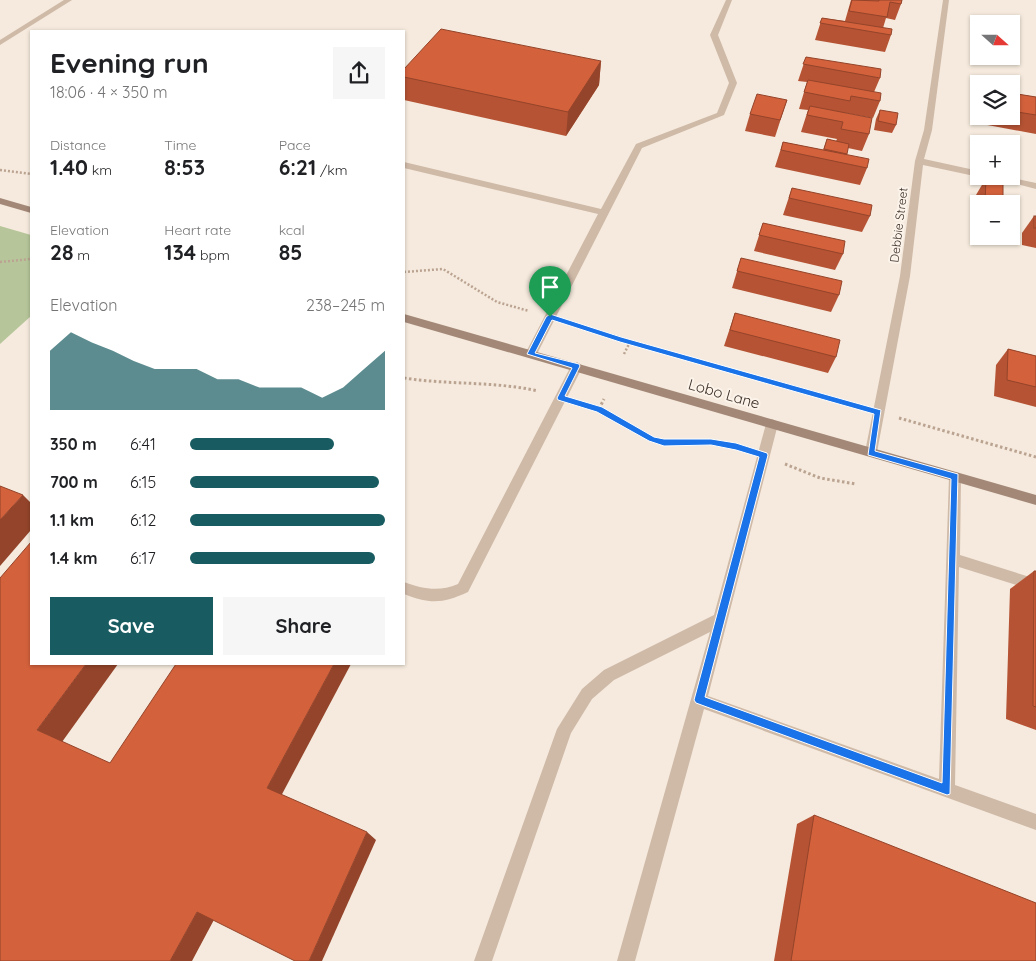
<!DOCTYPE html>
<html lang="en">
<head>
<meta charset="utf-8">
<style>
	body { margin:0; font-family:Quicksand,sans-serif; background:#f6f6f6; color:#202124; height:100vh; display:flex; flex-direction:column; font-size:19px; white-space:nowrap }
	* { box-sizing:border-box; margin:0 }
	p { font-size:16px; color:#757577 }
	.icon { flex:none; width:28px; height:28px; fill:none; stroke:currentColor; stroke-width:2; stroke-linecap:round; stroke-linejoin:round }
	.map { position:relative; flex:1; overflow:hidden }
	.drawer { position:absolute; left:30px; top:30px; width:375px; height:635px; display:flex; flex-direction:column; background:#fff; border-radius:0px; box-shadow:0 1px 4px #0004 }
	.drawer>* { flex:none }
	.needle { width:32px; rotate:111deg }
	.fabs { position:absolute; left:970px; top:15px; display:grid; gap:10px }
	.fabs a { display:grid; place-items:center; width:50px; height:50px; border-radius:0px; background:#fff; box-shadow:0 1px 4px #0004; font-size:25px }
	.pin { position:absolute; display:grid; place-items:center; width:42px; height:42px; color:#fff; margin:-51px -21px; border-radius:50% 50% 50% 0; rotate:-45deg; box-shadow:0 0 5px #0007 }
	.pin .icon { rotate:45deg }
	.round { display:grid; place-items:center; flex:none; width:52px; height:52px; border-radius:0px; background:#f6f6f6 }
	.summary { display:flex; align-items:center; justify-content:space-between; height:85px; padding:0 20px }
	h1 { font-size:28px; font-weight:700; line-height:38px }
	.stats { display:grid; grid-template-columns:repeat(3,1fr); gap:8px; height:85px; padding:5px 20px }
	.stats div { display:grid; align-content:center }
	.stats b { font-size:21px; font-weight:700 }
	.stats small { font-size:14px; font-weight:400 }
	.stats p { font-size:14px }
	.chart { height:140px; padding:10px 20px }
	.chart p { display:flex; justify-content:space-between }
	.chart svg { width:100%; height:90px; margin-top:5px; fill:#185c61; opacity:.7 }
	.button { display:flex; gap:10px; margin-top:auto; padding:10px 20px }
	.button a { flex:1; height:58px; border-radius:0px; background:#185c61; color:#fff; font-size:20px; font-weight:700; line-height:58px; text-align:center }
	.button a+a { background:#f6f6f6; color:#202124 }
	ul { padding:0 20px; list-style:none; font-size:16px }
	li { display:grid; grid-template-columns:80px 60px 1fr; align-items:center; height:38px }
	li i { height:12px; border-radius:6px; background:#185c61 }
	.map>svg:first-child { display:block }
	.green { fill:#b7c69a }
	.lines { fill:none; stroke-linecap:round; stroke-linejoin:round }
	.path-far1 { stroke:#bba391; stroke-width:2.5; stroke-dasharray:2 2; stroke-linecap:butt }
	.path { stroke:#bba391; stroke-width:3; stroke-dasharray:2.5 2.5; stroke-linecap:butt }
	.lane { fill:#cfb9a7; fill-rule:evenodd }
	.street { fill:#cfb9a7; fill-rule:evenodd }
	.secondary { fill:#a38878; fill-rule:evenodd }
	.wall { fill:#b55334 }
	.shaded-wall { fill:#94442a }
	.building { fill:#d3613c; stroke:#94442a }
	.route { fill:#1a73e8; stroke:#fff; fill-rule:evenodd }
	.labels { text-anchor:middle; stroke-width:4; stroke-linejoin:round; paint-order:stroke }
	.far-street-label { font-size:12px; fill:#3b2e28; stroke:#fcf4ea }
	.street-label { font-size:15px; fill:#3b2e28; stroke:#fcf4ea }
</style>
</head>
<body>
<div class="map">
<svg width="1036" height="961" viewBox="0 0 1036 961">
	<rect width="100%" height="100%" fill="#f5eadd"/>
	<!-- green -->
	<polygon class="green" points="0,226 31,235 31,316 0,344"/>
	<g class="lines">
		<!-- path-far1 -->
		<g class="path-far1">
			<polyline points="0,170 31,174"/>
			<polyline points="0,262 31,259"/>
			<polyline points="404,272 443,269 497,302 529,311"/>
			<polyline points="571,323 722,368"/>
			<polyline points="624,354 630,342"/>
		</g>
		<!-- path -->
		<g class="path">
			<polyline points="717,367 857,406"/>
			<path d="M404,378C449,385 494,381 538,391"/>
			<polyline points="582,404 599,409 651,439 664,443 711,442 741,448"/>
			<polyline points="599,409 604,399"/>
			<polyline points="899,418 1036,457"/>
			<polyline points="785,464 820,478 856,484"/>
		</g>
		<!-- lane -->
		<g class="lane">
			<polygon points="64,0 72,0 0,45 0,40"/>
			<polygon points="726,0 732,0 718,35 737,83 724,115 642,148 537,354 535,357 527,357 525,354 598,214 404,168 404,162 601,209 636,144 717,113 729,83 710,35"/>
			<path d="M577,362L583,366L468,592C442,604 430,604 404,594V582C423,589 439,592 458,584L571,366Z"/>
			<polygon points="772,419 776,421 778,424 708,696 939,779 949,477 951,473 955,472 959,473 961,477 960,555 1036,579 1036,591 959,567 955,785 1036,814 1036,830 704,709 635,961 617,961 710,632 614,680 592,699 571,733 492,961 474,961 557,729 582,689 604,670 714,615 766,424 768,421"/>
		</g>
		<!-- street -->
		<g class="street">
			<polygon points="943,0 949,0 932,130 924,159 979,171 979,176 981,176 979,177 923,165 910,276 877,452 875,455 867,455 865,452 900,276 915,161 924,130"/>
			<polygon points="986,176 1004,176 1036,183 1036,189"/>
		</g>
		<!-- secondary -->
		<g class="secondary">
			<polygon points="0,198 31,207 31,213 0,204"/>
			<polygon points="404,314 1036,495 1036,505 404,322"/>
		</g>
	</g>
	<!-- wall -->
	<g class="wall">
		<polygon points="851,0 902,0 901,4 895,20 886,18 883,28 891,35 885,52 815,40 822,18 845,21"/>
		<polygon points="806,57 880,78 874,92 880,101 873,118 846,113 845,113 869,134 862,151 848,148 846,154 867,168 860,185 775,167 783,142 823,150 827,139 836,141 837,139 801,132 808,110 799,109 807,82 798,81"/>
		<polygon points="601,61 599,85 566,136 404,100 404,69"/>
		<polygon points="1011,93 1036,97 1036,134 982,124 983,116 1011,116"/>
		<polygon points="787,100 775,137 745,131 750,114"/>
		<polygon points="880,110 896,125 892,133 874,130 876,119"/>
		<polygon points="986,178 1003,204 979,204 979,236 996,236 991,243 973,239 976,195"/>
		<polygon points="792,188 870,216 862,232 783,215"/>
		<polygon points="1034,216 1036,216 1036,248 1022,245 1022,233"/>
		<polygon points="763,223 843,254 835,270 754,251"/>
		<polygon points="741,258 839,295 831,312 732,288"/>
		<polygon points="735,313 836,357 828,373 724,346"/>
		<polygon points="1008,349 1036,356 1036,407 994,396 996,365"/>
		<polygon points="1034,571 1036,571 1036,730 1006,719 1010,589"/>
		<polygon points="814,815 1036,961 774,961 797,824"/>
	</g>
	<!-- shaded-wall -->
	<g class="shaded-wall">
		<polygon points="601,61 599,85 566,136 568,112"/>
		<polygon points="23,495 31,503 31,530 0,566 0,520"/>
		<polygon points="86,664 118,664 62,742 37,730"/>
		<polygon points="334,664 351,664 280,798 267,788"/>
		<polygon points="367,832 376,840 322,961 309,961"/>
		<polygon points="197,912 216,916 192,961 170,961"/>
	</g>
	<!-- building -->
	<g class="building">
		<polygon points="852,0 879,1 879,0 902,0 901,4 890,2 887,17 849,11"/>
		<polygon points="822,18 892,29 891,35 820,23"/>
		<polygon points="441,29 601,61 568,112 404,77 404,69"/>
		<polygon points="806,57 881,69 880,78 803,64"/>
		<polygon points="808,80 881,93 880,101 851,96 850,101 804,92"/>
		<polygon points="1011,93 1036,97 1036,115 1011,111"/>
		<polygon points="757,94 787,100 780,120 750,114"/>
		<polygon points="810,106 872,118 869,134 841,129 843,122 807,115"/>
		<polygon points="880,110 898,113 896,125 878,121"/>
		<polygon points="827,139 849,144 847,154 824,149"/>
		<polygon points="783,142 869,159 867,168 781,150"/>
		<polygon points="986,178 1003,181 1003,204 985,204"/>
		<polygon points="792,188 872,205 870,216 789,198"/>
		<rect x="1034" y="216" width="2" height="12"/>
		<polygon points="763,223 845,241 843,254 759,235"/>
		<polygon points="741,258 842,281 839,295 737,271"/>
		<polygon points="735,313 840,340 836,357 730,330"/>
		<polygon points="1008,349 1036,356 1036,387 1007,380"/>
		<polygon points="0,486 23,495 0,520"/>
		<polygon points="31,542 31,664 86,664 37,730 110,763 176,664 334,664 267,788 367,832 309,961 295,961 197,912 170,961 0,961 0,578"/>
		<polygon points="1034,571 1036,571 1036,707 1033,706"/>
		<polygon points="814,815 1036,903 1036,961 791,961"/>
	</g>
	<!-- route -->
	<path class="route" d="M550,314L621,337L881,410L875,451L958,474L950,794L947,795L696,703L694,700L759,457L736,450L711,445L664,446L649,441L597,412L558,400L557,398L572,368L527,354L546,317ZM552,320L620,342L874,414L868,455L951,479L942,783L705,697L768,455L767,453L736,443L711,439H664L654,437L602,407L565,396L580,366L579,364L535,353Z"/>
	<g class="labels">
		<!-- far-street labels -->
		<g class="far-street-label">
			<text transform="translate(899 225) rotate(-83)" y="4">Debbie Street</text>
		</g>
		<!-- street labels -->
		<g class="street-label">
			<text transform="translate(724 394) rotate(16)" y="5">Lobo Lane</text>
		</g>
	</g>
</svg>
<div class="fabs">
<a><svg class="needle" viewBox="-14 -14 28 28"><path d="M0-13l5 13h-10z" fill="#e53935"/><path d="M0 13l5-13h-10z" fill="#757577"/></svg></a>
<a><svg class="icon" aria-label="layers" viewBox="0 0 24 24"><path d="M12 4l9 5-9 5-9-5zM3 14l9 5 9-5"/></svg></a>
<a>+</a>
<a>−</a>
</div>
<div class="pin" style="left:550px;top:317px;background:#1e9e55"><svg class="icon" aria-label="arrive" viewBox="0 0 24 24"><path d="M6 21V4h12l-3 4 3 4H6"/></svg></div>
<section class="drawer">
<div class="summary"><div><h1>Evening run</h1><p>18:06 · 4 × 350 m</p></div><a class="round"><svg class="icon" aria-label="share" viewBox="0 0 24 24"><path d="M12 15V3M7 8l5-5 5 5M5 13v7h14v-7"/></svg></a></div>
<div class="stats">
<div><p>Distance</p><b>1.40<small> km</small></b></div>
<div><p>Time</p><b>8:53</b></div>
<div><p>Pace</p><b>6:21<small> /km</small></b></div>
</div>
<div class="stats">
<div><p>Elevation</p><b>28<small> m</small></b></div>
<div><p>Heart rate</p><b>134<small> bpm</small></b></div>
<div><p>kcal</p><b>85</b></div>
</div>
<div class="chart"><p><span>Elevation</span>238–245 m</p>
<svg viewBox="0 0 160 44" preserveAspectRatio="none"><path d="M0 44V15L10 6L20 11L30 15L40 20L50 24L60 24L70 24L80 29L90 29L100 33L110 33L120 33L130 38L140 33L150 24L160 15V44z"/></svg>
</div>
<ul>
<li><b>350 m</b>6:41<i style="width:74%"></i></li>
<li><b>700 m</b>6:15<i style="width:97%"></i></li>
<li><b>1.1 km</b>6:12<i style="width:100%"></i></li>
<li><b>1.4 km</b>6:17<i style="width:95%"></i></li>
</ul>
<div class="button"><a>Save</a><a>Share</a></div>
</section>
</div>
</body>
</html>
